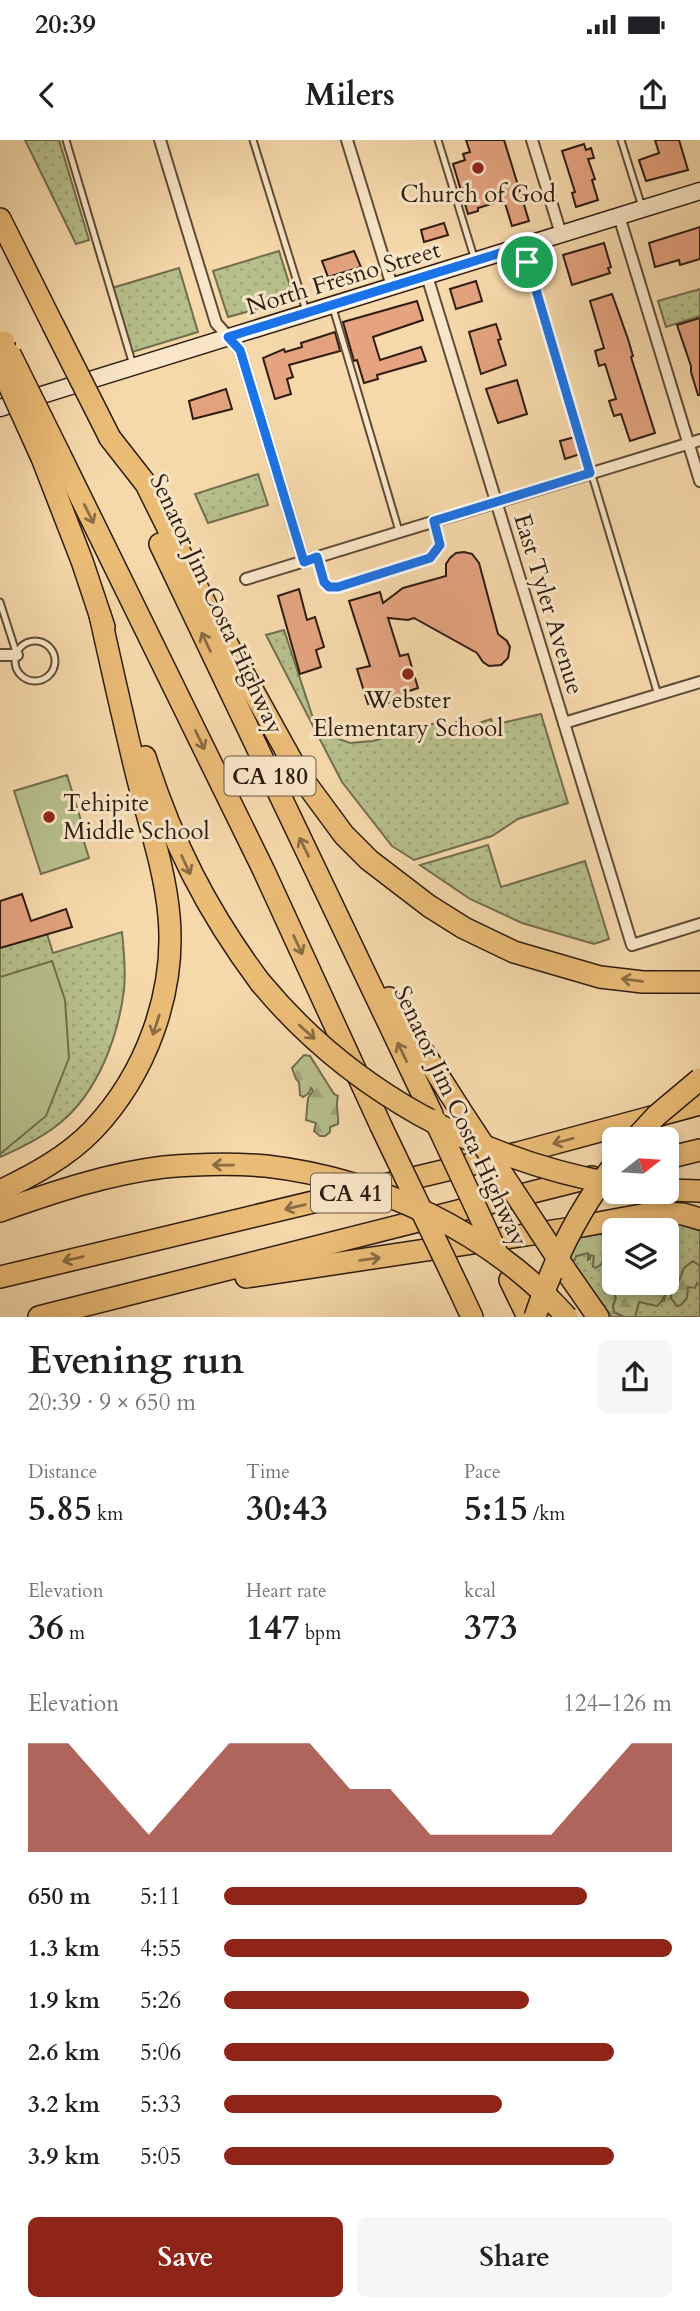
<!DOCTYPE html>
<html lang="en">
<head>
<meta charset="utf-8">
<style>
	body { margin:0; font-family:Cardo,serif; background:#f6f6f6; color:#202124; height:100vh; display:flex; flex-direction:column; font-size:26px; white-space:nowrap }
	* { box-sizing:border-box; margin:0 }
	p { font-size:23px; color:#757577 }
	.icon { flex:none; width:38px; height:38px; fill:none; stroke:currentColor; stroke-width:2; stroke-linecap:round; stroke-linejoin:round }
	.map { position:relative; height:1177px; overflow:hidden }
	.side { display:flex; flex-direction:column; background:#fff; flex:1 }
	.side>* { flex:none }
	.needle { width:46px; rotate:73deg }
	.tools { position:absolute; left:602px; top:987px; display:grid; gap:14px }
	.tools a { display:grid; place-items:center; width:77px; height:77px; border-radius:10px; background:#fff; box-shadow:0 4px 10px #0003; font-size:35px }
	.pin { position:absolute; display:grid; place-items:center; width:60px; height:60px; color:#fff; margin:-30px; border:4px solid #fff; border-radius:50%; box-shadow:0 2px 7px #0007 }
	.round { display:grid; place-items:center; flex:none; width:74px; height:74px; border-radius:10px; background:#f6f6f6 }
	.overview { display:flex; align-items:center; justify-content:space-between; height:119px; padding:0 28px }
	h1 { font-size:38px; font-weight:700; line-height:52px }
	.figures { display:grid; grid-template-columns:repeat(3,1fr); gap:10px; height:119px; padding:7px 28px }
	.figures div { display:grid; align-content:center }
	.figures b { font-size:35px; font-weight:700 }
	.figures small { font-size:19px; font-weight:400 }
	.figures p { font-size:19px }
	.chart { height:196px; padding:14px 28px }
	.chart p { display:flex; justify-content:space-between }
	.chart svg { width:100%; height:126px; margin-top:7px; fill:#8f2418; opacity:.7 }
	.action { display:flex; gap:14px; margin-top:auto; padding:14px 28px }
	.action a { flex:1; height:80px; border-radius:10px; background:#8f2418; color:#fff; font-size:28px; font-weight:700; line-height:80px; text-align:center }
	.action a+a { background:#f6f6f6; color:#202124 }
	ul { padding:0 28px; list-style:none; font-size:23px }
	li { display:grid; grid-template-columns:112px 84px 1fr; align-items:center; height:52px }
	li i { height:18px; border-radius:9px; background:#8f2418 }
	.status { display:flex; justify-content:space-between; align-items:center; height:49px; padding:0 35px; background:#fff; direction:ltr }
	.status svg { height:19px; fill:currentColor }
	header { display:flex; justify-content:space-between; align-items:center; height:91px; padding:0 28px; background:#fff; font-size:32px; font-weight:700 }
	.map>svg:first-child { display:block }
	.grass { fill:url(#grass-dots); stroke:#726e4f; stroke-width:2 }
	.forest { fill:url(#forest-firs); stroke:#726e4f; stroke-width:2 }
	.park { fill:#b7c08d; stroke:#726e4f; stroke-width:2 }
	.building { fill:#e5a380; stroke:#2e1c11; stroke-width:2 }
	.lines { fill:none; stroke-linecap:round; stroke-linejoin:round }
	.lane-casing { stroke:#604b38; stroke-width:9 }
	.street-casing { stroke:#604b38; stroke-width:14 }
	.secondary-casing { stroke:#2e1c11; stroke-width:19 }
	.highway-casing { stroke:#2e1c11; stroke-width:24 }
	.lane { stroke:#f9e6c8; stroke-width:5 }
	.street { stroke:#f9e6c8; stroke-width:10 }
	.secondary { stroke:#f9e6c8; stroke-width:16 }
	.highway { stroke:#ebbc76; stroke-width:21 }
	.highway-bridge-casing { stroke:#2e1c11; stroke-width:24; stroke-linecap:butt }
	.highway-bridge { stroke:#ebbc76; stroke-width:21 }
	.oneway { stroke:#8c6c44 }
	.route-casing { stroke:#fff; stroke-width:14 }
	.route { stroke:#1a73e8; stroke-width:9 }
	.poi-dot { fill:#8f2418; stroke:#f9e6c8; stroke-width:2.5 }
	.labels { text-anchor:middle; stroke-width:6; stroke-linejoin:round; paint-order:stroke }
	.shield { fill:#f9e6c8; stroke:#6b5948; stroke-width:2 }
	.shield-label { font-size:23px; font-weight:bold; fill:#2e1c11 }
	.poi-label { font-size:24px; fill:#2e1c11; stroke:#f9e6c8 }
	.street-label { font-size:24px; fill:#2e1c11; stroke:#f9e6c8 }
</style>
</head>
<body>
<div class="status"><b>20:39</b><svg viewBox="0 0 49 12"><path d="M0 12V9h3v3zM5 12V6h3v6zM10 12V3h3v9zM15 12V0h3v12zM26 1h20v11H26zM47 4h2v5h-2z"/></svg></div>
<header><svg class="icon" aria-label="back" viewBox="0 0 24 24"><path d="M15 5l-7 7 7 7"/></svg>Milers<svg class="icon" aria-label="share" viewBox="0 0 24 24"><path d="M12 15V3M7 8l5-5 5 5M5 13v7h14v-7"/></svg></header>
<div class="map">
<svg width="700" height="1177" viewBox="0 0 700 1177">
	<defs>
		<pattern id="grass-dots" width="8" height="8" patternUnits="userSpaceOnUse" patternTransform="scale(1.75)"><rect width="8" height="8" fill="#b7c08d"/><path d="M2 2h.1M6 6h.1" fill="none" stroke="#9ea479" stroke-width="1.8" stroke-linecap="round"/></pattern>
		<pattern id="forest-firs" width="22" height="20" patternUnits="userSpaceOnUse" patternTransform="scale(1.75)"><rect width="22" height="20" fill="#b7c08d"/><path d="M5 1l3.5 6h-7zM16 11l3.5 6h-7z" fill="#9ea479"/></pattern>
	</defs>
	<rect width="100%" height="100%" fill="#f6d9ab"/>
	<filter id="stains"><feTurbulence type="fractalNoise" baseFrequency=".00286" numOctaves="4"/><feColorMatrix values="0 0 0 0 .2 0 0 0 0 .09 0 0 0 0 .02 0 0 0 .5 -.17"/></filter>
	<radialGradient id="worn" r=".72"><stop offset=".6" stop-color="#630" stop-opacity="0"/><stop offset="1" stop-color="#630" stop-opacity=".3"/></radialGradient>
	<!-- grass -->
	<g class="grass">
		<polygon points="25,0 59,0 89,100 76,104"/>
		<polygon points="279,111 294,159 228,177 213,131"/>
		<polygon points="179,128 198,192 132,212 112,148"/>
		<polygon points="700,149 700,176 666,187 658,161"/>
		<polygon points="258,334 268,365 208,383 195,354"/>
		<polygon points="284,490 313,578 333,597 350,603 373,601 439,582 440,587 464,580 467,587 491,579 493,585 541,574 568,663 518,679 492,696 414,720 392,706 342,642 266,495"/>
		<polygon points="488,705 501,747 585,721 609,799 594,804 522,783 470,759 420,725"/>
		<path d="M122,792C124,811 126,831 124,850C118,897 98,952 60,983C43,997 21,1008 0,1017V808L47,794L53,813Z"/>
		<polygon points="670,1081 700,1089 700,1126 688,1147 697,1142 700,1145 700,1177 635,1177 639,1162 664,1161 669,1143 667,1090 614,1090 615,1143 612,1150 616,1158 613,1166 614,1172 624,1177 612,1177 570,1121 576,1116 588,1113 594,1116 593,1126 602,1119 613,1119 604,1117 595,1090"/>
	</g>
	<!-- forest -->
	<g class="forest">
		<path d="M304,915L310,916L334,954L338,956C335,966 339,974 338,984L330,987V992L325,996H320L314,991L316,983L306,980L308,958L313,951L311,948L309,953L303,957L300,955L299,942L296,939L292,928Z"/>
		<polygon points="595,1090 605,1097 604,1116 611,1114 613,1119 607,1132 603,1132 604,1119 601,1125 595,1128 593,1126 594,1116 590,1115 590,1119 588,1120 588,1113 576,1116 575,1120 570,1121 567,1118 579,1094"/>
		<path d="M670,1121L675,1125V1138C665,1146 667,1158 657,1166L639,1162L635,1177H624L614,1172L613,1166L616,1158L612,1150L615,1143H667V1123Z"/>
		<polygon points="693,1121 700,1126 700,1145 697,1143 695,1148 688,1147 687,1158 681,1165 677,1166 671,1158 672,1144 679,1141 684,1128"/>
	</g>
	<!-- park -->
	<g class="park">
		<polygon points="67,635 83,687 80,689 89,718 41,734 14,651"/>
		<polygon points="52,821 65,860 69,918 46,976 0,1014 0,837"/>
	</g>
	<!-- building -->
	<g class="building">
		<polygon points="466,0 504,0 529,81 512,86 504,60 478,68 478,71 468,74 453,24 465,20 463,14 470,12"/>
		<polygon points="655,0 679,0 688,30 646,41 639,20 659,13"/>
		<polygon points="584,4 586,10 591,8 594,18 588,19 595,39 592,40 598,60 576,67 572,53 575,52 562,11"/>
		<polygon points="444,83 448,95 424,102 421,90"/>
		<polygon points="700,87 700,119 680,125 679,120 655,127 649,103"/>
		<polygon points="604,103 611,127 608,128 610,133 572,145 563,115"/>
		<polygon points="354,111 361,127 328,137 322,121"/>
		<polygon points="476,141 482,161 456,169 450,149"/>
		<polygon points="612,154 628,199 633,216 631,217 655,293 630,301 621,274 614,276 609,261 616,259 605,224 599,226 595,211 604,208 590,161"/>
		<polygon points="417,161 423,180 373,197 380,220 421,207 426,221 377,235 378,239 364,243 357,220 354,221 343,182"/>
		<polygon points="700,178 700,255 698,255 691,232 691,226 677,185"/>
		<polygon points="496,184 501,199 498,200 506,225 481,234 469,192"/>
		<polygon points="335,192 340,211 289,225 293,237 287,239 291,254 275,259 263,218 284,209 285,212 302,207 301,203"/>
		<polygon points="517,240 527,274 498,283 486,249"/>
		<polygon points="226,249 232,269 193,279 189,261"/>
		<polygon points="575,297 580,314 565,319 560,301"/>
		<polygon points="464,412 472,414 479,423 498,494 507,501 510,507 508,518 501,525 489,526 483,522 477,513 414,478 408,480 388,478 400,516 408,514 418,548 403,553 404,558 385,564 383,559 368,564 357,529 370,526 349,461 380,452 383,463 403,448 446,436 446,424 450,418 456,413"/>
		<polygon points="299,449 307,480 315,477 324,507 316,510 321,527 300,534 278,456"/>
		<polygon points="22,754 31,781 66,769 72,787 0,808 0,761"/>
	</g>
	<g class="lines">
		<defs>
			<g id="lane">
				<polyline points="66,0 133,225"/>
				<polyline points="253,0 306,171"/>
				<polyline points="438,0 474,117"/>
				<polyline points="621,0 642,67"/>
				<polyline points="524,109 658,555"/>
				<polyline points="333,168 399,391"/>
				<polyline points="317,417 324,442 329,447 338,447 430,418 440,405 434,382"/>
				<polyline points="0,462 17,515"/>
				<circle cx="35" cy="521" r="20"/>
			</g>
			<g id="street">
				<polyline points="160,0 216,183 240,210 304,422"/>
				<polyline points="347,0 392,146"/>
				<polyline points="532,0 561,94"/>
				<polyline points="619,76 700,341"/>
				<polyline points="427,136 632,805 700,784"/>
				<polyline points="246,439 700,300"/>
				<polyline points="0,515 17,515"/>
				<polyline points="564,583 700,542"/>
			</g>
			<polyline id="secondary" points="0,268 700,51"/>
			<g id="highway">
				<polyline points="0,79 53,185"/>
				<polyline points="110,298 146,344 210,473 299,634 344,695 369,720 429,766 464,788 514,812 600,837 643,842 700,842"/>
				<polyline points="59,313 264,731 381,986"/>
				<polyline points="42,318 82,421 104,487"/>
				<polyline points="160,404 432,974"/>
				<path d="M145,617C172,702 207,771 260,842"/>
				<polyline points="389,858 459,968"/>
				<polyline points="667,1018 700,1010"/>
				<polyline points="667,1050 700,1051"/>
				<path d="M0,1051C33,1035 67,1017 93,990C146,934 176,853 169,776C165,729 148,681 137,636C124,583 112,529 100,475"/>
				<path d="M0,1071C54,1052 107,1034 164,1027"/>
				<polyline points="564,1128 598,1177"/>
				<polyline points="0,1137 518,1013 700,964"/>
				<polyline points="246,1137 566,1089 652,1073 683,1074 700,1079"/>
				<polyline points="510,1140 528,1177"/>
				<polyline points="459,1149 472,1177"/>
				<polyline points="39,1177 592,1037"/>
			</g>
		</defs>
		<!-- lane casing -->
		<use href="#lane" class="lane-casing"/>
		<!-- street casing -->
		<use href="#street" class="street-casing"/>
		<!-- secondary casing -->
		<use href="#secondary" class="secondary-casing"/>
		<!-- highway casing -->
		<use href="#highway" class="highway-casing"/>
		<!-- lane -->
		<use href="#lane" class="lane"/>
		<!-- street -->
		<use href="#street" class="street"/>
		<!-- secondary -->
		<use href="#secondary" class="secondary"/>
		<!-- highway -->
		<use href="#highway" class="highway"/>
		<defs>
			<g id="highway-bridge">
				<polyline points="53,185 110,298"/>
				<polyline points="4,202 4,234 42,318"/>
				<polyline points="10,214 59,313"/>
				<path d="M260,842C350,951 477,1019 614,1044"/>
				<polyline points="459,968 564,1128"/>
				<polyline points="435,980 497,1113"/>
				<polyline points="381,986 459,1149"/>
				<polyline points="635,999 656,976 700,939"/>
				<path d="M164,1027C198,1024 232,1023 266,1026C379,1039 490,1092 567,1177"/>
				<path d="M535,1177C553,1122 578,1070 614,1025"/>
			</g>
		</defs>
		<!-- highway-bridge casing -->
		<use href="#highway-bridge" class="highway-bridge-casing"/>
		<!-- highway-bridge -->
		<use href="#highway-bridge" class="highway-bridge"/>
	</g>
	<!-- one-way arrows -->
	<defs><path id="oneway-shaft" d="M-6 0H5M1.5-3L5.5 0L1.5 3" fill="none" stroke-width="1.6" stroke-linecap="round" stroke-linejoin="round" transform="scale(1.75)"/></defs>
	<g class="oneway">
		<use href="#oneway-shaft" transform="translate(89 374) rotate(64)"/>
		<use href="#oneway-shaft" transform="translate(206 502) rotate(-115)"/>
		<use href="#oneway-shaft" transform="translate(200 600) rotate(64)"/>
		<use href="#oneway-shaft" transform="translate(304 707) rotate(-116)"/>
		<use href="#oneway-shaft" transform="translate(186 725) rotate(65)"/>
		<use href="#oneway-shaft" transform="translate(298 805) rotate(65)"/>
		<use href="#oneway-shaft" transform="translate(632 840) rotate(-173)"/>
		<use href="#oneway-shaft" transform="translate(156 885) rotate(108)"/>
		<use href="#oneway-shaft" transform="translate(307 892) rotate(42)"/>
		<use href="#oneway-shaft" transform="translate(402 912) rotate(-116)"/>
		<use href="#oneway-shaft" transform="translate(563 1001) rotate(165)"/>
		<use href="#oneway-shaft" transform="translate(223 1025) rotate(-179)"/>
		<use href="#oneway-shaft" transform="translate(295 1067) rotate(167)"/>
		<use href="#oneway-shaft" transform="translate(73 1119) rotate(167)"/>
		<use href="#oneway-shaft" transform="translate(370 1119) rotate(-8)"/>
	</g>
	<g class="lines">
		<defs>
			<polygon id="route" points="523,106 590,333 434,381 440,405 430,418 338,447 329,447 324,442 317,417 304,422 240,210 228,197"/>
		</defs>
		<!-- route casing -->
		<use href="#route" class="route-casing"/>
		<!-- route -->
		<use href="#route" class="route"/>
	</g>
	<!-- markers -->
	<g class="poi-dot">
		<circle cx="478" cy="28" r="7"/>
		<circle cx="408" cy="534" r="7"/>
		<circle cx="49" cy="677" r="7"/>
	</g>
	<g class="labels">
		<!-- shield labels -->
		<g class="shield">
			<rect x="224.5" y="616.5" width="91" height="39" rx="5"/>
			<rect x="311" y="1033.5" width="80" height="39" rx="5"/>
		</g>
		<g class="shield-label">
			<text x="270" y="644">CA 180</text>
			<text x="351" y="1061">CA 41</text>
		</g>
		<!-- poi labels -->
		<g class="poi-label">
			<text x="478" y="62">Church of God</text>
			<text x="408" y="568">Webster<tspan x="408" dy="28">Elementary School</tspan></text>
			<text x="63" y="671" text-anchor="start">Tehipite<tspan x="63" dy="28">Middle School</tspan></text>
		</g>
		<!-- street labels -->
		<g class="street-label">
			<text transform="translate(343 138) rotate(-17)" y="8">North Fresno Street</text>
			<text transform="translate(217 464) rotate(65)" y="8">Senator Jim Costa Highway</text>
			<text transform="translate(549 464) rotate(73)" y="8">East Tyler Avenue</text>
			<text transform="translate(461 976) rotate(65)" y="8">Senator Jim Costa Highway</text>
		</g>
	</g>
	<rect width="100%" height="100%" filter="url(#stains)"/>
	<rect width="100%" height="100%" fill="url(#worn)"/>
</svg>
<div class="tools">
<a><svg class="needle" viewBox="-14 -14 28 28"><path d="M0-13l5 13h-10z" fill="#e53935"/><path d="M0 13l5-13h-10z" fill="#757577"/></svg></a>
<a><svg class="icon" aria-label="layers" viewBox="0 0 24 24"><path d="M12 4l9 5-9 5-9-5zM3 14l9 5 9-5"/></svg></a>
</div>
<div class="pin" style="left:527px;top:122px;background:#1e9e55"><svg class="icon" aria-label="arrive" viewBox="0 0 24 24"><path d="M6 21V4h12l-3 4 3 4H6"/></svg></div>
</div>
<section class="side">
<div class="overview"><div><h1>Evening run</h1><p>20:39 · 9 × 650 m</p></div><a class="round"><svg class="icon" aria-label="share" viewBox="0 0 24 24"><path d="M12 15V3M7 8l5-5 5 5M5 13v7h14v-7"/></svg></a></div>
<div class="figures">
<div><p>Distance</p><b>5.85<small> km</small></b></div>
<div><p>Time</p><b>30:43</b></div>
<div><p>Pace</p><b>5:15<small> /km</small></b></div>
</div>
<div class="figures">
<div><p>Elevation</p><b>36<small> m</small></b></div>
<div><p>Heart rate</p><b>147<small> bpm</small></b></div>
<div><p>kcal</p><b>373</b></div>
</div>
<div class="chart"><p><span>Elevation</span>124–126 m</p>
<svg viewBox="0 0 160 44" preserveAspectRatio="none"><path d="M0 44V6L10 6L20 22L30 38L40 22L50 6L60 6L70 6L80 22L90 22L100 38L110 38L120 38L130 38L140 22L150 6L160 6V44z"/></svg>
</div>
<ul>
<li><b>650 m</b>5:11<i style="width:81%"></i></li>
<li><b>1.3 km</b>4:55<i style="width:100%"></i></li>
<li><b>1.9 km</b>5:26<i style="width:68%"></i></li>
<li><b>2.6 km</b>5:06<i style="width:87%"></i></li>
<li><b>3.2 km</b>5:33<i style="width:62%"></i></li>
<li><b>3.9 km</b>5:05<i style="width:87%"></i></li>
</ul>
<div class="action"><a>Save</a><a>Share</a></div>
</section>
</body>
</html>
